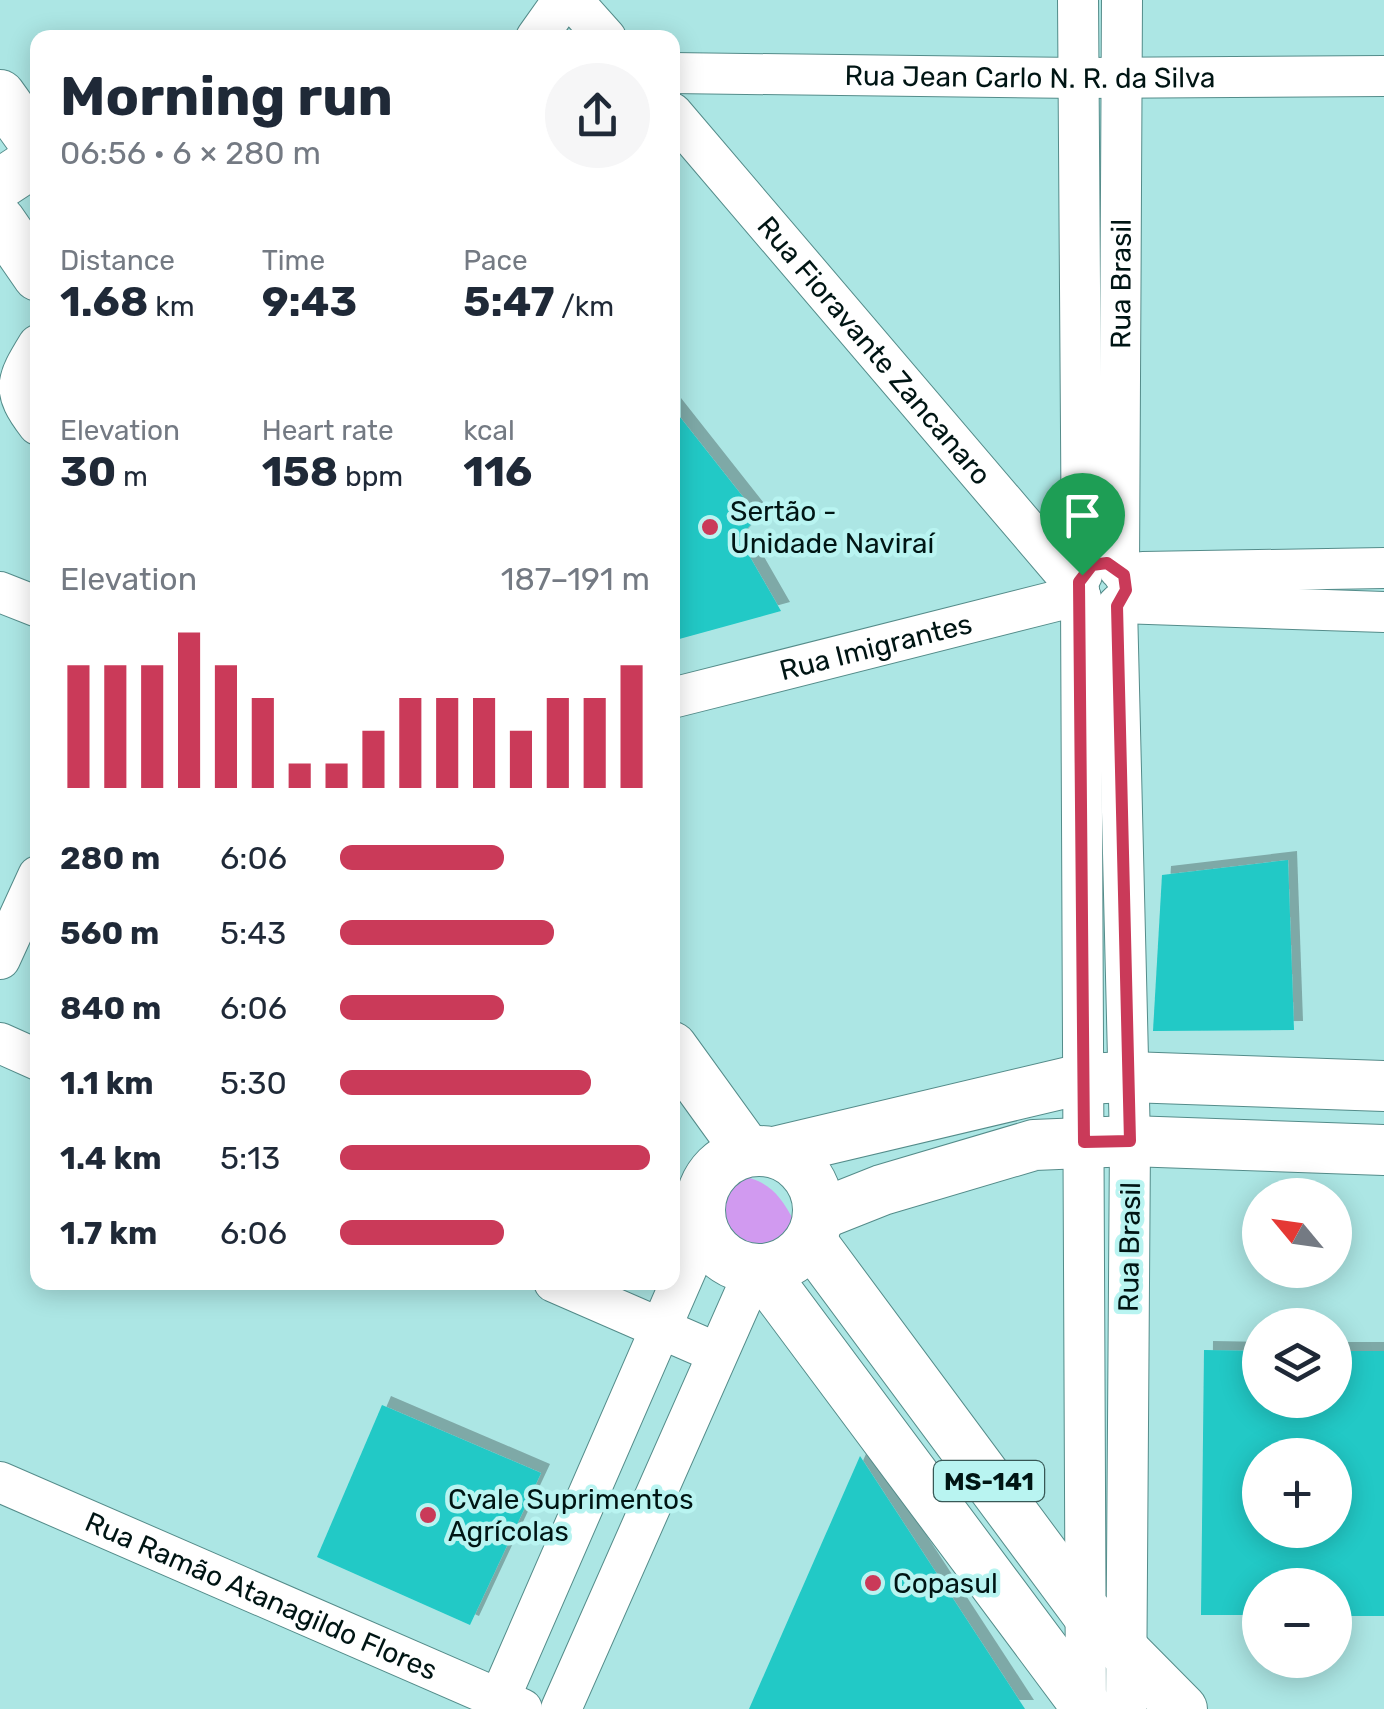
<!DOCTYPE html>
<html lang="en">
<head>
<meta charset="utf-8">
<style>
	body { margin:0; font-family:Rubik,sans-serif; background:#f6f6f7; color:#1f2937; height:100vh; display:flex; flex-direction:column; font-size:38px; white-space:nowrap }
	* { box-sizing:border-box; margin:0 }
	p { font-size:32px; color:#747a83 }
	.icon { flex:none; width:55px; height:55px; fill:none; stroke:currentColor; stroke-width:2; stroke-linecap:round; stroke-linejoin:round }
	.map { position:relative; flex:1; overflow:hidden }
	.panel { position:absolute; left:30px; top:30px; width:650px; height:1260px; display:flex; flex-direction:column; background:#fff; border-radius:20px; box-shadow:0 5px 25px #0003 }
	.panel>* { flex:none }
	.needle { width:65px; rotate:299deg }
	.fabs { position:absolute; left:1242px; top:1178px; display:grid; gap:20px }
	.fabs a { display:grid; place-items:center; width:110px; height:110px; border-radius:50%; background:#fff; box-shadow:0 5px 25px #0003; font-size:50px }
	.pin { position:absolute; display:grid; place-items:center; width:85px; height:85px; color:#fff; margin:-102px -42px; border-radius:50% 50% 50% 0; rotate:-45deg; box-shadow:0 0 10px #0007 }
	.pin .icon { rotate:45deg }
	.round { display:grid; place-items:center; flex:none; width:105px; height:105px; border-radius:52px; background:#f6f6f7 }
	.summary { display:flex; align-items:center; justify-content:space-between; height:170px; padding:0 30px }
	h1 { font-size:55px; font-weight:700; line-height:75px }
	.metrics { display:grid; grid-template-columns:repeat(3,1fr); gap:15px; height:170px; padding:10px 30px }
	.metrics div { display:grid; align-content:center }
	.metrics b { font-size:42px; font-weight:700 }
	.metrics small { font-size:28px; font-weight:400 }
	.metrics p { font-size:28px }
	.chart { height:280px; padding:20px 30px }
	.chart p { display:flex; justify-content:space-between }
	.chart svg { width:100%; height:180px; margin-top:10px; stroke:#ca3a59; stroke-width:6 }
	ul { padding:0 30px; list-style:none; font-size:32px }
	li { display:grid; grid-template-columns:160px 120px 1fr; align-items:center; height:75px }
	li i { height:25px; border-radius:12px; background:#ca3a59 }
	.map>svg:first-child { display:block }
	.green { fill:#d19af0 }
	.building { fill:#20c9c6; fill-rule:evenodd; filter:url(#shadow) }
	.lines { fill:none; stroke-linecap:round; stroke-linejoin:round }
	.minor-casing { stroke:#548c8a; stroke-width:42 }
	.major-casing { stroke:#548c8a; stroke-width:52 }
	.minor { stroke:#fff; stroke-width:40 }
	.major { stroke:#fff; stroke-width:50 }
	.route-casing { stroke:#fff; stroke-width:20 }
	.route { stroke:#ca3a59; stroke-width:12 }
	.poi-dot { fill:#ca3a59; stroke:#b9f4f1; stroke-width:4 }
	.labels { text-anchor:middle; stroke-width:9; stroke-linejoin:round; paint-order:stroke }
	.shield { fill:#b9f4f1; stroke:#385856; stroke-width:2.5 }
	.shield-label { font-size:25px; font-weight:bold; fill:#001514 }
	.street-label { font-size:28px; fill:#001514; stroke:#b9f4f1 }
	.poi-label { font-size:28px; fill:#001514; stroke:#b9f4f1; text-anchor:start }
</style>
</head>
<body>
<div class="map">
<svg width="1384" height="1709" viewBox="0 0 1384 1709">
	<defs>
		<filter id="shadow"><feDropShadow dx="9" dy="-9" stdDeviation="0" flood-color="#0004"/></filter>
	</defs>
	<rect width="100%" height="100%" fill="#ace6e4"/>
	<!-- green -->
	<path class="green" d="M735,1174C769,1181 779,1193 795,1223L789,1242L768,1253C734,1243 710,1227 711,1189L724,1176Z"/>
	<!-- building -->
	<g class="building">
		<polygon points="672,407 758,516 739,538 781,611 672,641"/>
		<polygon points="1288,860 1294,1030 1153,1031 1162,875"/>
		<path d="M1204,1350L1260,1351V1400H1335V1351H1384V1616H1335V1585H1260V1615H1201ZM1260,1455H1335V1530H1260Z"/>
		<polygon points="382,1405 541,1473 470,1625 317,1557"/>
		<polygon points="860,1456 1025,1709 749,1709"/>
	</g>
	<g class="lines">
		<defs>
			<g id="minor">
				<polyline points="572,0 606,38"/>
				<polyline points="1078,0 1082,575"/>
				<polyline points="536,38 563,0"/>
				<path id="s1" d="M672,73L1079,78L1384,76"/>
				<path id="s2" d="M672,113L1079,590"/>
				<path d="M38,345C16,381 11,390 38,425"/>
				<path id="s3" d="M1119,569L1122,0"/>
				<polyline points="1124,575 1143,572 1384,568"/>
				<polyline points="0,592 38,607"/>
				<polyline points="1081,598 1086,1709"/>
				<polyline points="1120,603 1384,612"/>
				<polyline points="1117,606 1130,1141 1126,1709"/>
				<path id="s4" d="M672,698L1080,595"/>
				<polyline points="0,959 38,876"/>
				<polyline points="0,1043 38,1060"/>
				<polyline points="554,1282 717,1353"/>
				<path id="s5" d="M0,1482L522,1709"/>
				<polyline points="495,1709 703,1231"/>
				<polyline points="561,1709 755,1270"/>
			</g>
			<g id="major">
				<polyline points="0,95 38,148"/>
				<polyline points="0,184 38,159"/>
				<polyline points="0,221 38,276"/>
				<polyline points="672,1047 747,1151"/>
				<circle cx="759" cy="1210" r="59"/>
				<polyline points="774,1152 1082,1079 1129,1077 1384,1086"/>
				<polyline points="819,1215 882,1190 1034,1145 1130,1141 1384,1150"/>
				<polyline points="811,1241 1086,1612 1182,1709"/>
				<polyline points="761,1270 1088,1709"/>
			</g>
		</defs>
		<!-- minor casing -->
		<use href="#minor" class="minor-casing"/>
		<!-- major casing -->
		<use href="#major" class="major-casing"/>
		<!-- minor -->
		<use href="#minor" class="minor"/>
		<!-- major -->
		<use href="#major" class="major"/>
	</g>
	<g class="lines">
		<defs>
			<polygon id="route" points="1107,563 1124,575 1126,590 1117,606 1130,1141 1084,1142 1079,582 1092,565"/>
		</defs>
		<!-- route casing -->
		<use href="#route" class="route-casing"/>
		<!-- route -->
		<use href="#route" class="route"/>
	</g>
	<!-- markers -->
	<g class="poi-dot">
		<circle cx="710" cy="527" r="10"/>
		<circle cx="428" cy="1515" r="10"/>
		<circle cx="873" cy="1583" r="10"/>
	</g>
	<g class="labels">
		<!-- shield labels -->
		<rect class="shield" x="934" y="1461" width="110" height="40" rx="8"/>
		<g class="shield-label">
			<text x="989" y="1490">MS-141</text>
		</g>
		<!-- street labels -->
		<g class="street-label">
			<text dy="10" stroke="none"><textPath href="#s1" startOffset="358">Rua Jean Carlo N. R. da Silva</textPath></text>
			<text dy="10" stroke="none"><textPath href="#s3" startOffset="285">Rua Brasil</textPath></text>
			<text dy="10" stroke="none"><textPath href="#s2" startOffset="312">Rua Fioravante Zancanaro</textPath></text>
			<text dy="10" stroke="none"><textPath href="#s4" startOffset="210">Rua Imigrantes</textPath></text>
			<text transform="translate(1129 1247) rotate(-89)" y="10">Rua Brasil</text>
			<text dy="10" stroke="none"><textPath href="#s5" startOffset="285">Rua Ramão Atanagildo Flores</textPath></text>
		</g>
		<!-- poi labels -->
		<g class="poi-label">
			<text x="730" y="521">Sertão -<tspan x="730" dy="32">Unidade Naviraí</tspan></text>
			<text x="448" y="1509">Cvale Suprimentos<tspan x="448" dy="32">Agrícolas</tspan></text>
			<text x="893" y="1593">Copasul</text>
		</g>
	</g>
</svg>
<div class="fabs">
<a><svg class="needle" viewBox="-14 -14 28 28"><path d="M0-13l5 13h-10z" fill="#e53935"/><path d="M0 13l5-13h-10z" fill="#747a83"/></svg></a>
<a><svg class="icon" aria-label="layers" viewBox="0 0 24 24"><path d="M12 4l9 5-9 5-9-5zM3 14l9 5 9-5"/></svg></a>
<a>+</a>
<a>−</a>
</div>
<div class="pin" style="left:1082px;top:575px;background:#1e9e55"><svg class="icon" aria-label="arrive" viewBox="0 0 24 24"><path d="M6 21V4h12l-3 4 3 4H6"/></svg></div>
<section class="panel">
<div class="summary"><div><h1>Morning run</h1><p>06:56 · 6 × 280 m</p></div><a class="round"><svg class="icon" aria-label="share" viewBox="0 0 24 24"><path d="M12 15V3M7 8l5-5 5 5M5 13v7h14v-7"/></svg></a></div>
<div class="metrics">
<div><p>Distance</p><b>1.68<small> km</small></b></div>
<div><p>Time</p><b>9:43</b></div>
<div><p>Pace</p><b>5:47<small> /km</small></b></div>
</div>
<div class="metrics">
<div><p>Elevation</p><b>30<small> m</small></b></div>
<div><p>Heart rate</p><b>158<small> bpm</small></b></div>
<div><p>kcal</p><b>116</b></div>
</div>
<div class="chart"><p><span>Elevation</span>187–191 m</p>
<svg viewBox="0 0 160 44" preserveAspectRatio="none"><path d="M5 44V14M15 44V14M25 44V14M35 44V6M45 44V14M55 44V22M65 44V38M75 44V38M85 44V30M95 44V22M105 44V22M115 44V22M125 44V30M135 44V22M145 44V22M155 44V14"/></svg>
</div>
<ul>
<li><b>280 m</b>6:06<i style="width:53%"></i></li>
<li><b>560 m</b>5:43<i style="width:69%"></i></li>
<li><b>840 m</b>6:06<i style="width:53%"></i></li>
<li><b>1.1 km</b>5:30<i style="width:81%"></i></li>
<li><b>1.4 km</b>5:13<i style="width:100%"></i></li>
<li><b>1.7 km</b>6:06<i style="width:53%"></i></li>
</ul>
</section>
</div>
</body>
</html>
